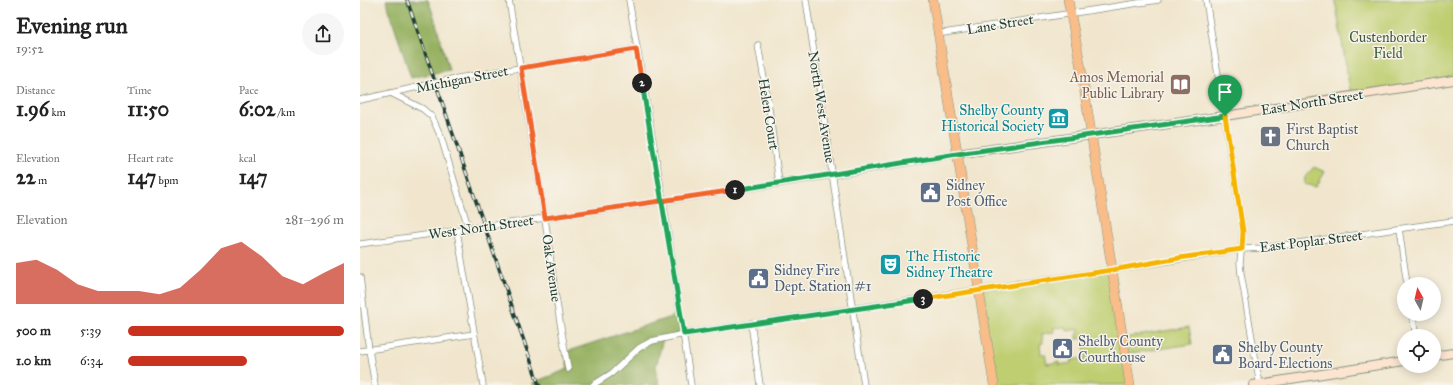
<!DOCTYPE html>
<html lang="en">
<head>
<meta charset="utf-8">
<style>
	body { margin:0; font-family:"IM FELL Great Primer",serif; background:#f6f6f6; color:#222; height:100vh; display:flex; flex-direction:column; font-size:15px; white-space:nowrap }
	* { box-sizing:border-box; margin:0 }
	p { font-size:13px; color:#767676 }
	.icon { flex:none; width:22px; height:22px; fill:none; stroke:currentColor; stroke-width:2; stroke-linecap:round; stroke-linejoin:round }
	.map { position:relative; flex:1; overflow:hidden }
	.drawer { display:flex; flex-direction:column; background:#fff; width:360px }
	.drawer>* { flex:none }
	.needle { width:26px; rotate:352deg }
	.controls { position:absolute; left:1037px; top:277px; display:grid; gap:8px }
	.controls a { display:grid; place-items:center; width:44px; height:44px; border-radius:50%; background:#fff; box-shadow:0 2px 10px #0003; font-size:20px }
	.pin { position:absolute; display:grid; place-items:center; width:34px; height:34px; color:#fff; margin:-41px -17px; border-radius:50% 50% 50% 0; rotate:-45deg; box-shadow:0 0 4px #0007 }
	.pin .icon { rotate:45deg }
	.km { position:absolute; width:20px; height:20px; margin:-10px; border-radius:50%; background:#222; color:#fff; font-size:11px; line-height:20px; text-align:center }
	.round { display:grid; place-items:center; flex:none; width:42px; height:42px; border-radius:21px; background:#f6f6f6 }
	.head { display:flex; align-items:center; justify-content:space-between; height:68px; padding:0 16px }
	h1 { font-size:22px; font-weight:800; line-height:30px }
	.figures { display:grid; grid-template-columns:repeat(3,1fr); gap:6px; height:68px; padding:4px 16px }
	.figures div { display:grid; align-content:center }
	.figures b { font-size:20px; font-weight:800 }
	.figures small { font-size:11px; font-weight:400 }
	.figures p { font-size:11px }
	.chart { height:112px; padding:8px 16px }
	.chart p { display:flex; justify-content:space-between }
	.chart svg { width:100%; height:72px; margin-top:4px; fill:#c8321e; opacity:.7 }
	ul { padding:0 16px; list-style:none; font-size:13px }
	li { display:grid; grid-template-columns:64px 48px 1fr; align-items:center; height:30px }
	li i { height:10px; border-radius:5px; background:#c8321e }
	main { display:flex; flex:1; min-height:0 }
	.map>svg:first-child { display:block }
	.green { fill:#bece70; stroke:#6e8652; fill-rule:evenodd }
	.forest { fill:#96b162; stroke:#5a774b }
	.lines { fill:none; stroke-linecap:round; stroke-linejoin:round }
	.minor-casing { stroke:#889280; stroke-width:7 }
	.secondary-casing { stroke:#889280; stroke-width:10 }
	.primary-casing { stroke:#889280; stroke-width:10 }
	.minor { stroke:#fff; stroke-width:5.5 }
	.secondary { stroke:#fce5d0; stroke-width:8 }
	.primary { stroke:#f8bd89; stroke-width:9 }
	.rail-casing { stroke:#1f3d34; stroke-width:3.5 }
	.rail { stroke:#f7f3e8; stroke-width:2; stroke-dasharray:6; stroke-linecap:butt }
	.minor-bridge-casing { stroke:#889280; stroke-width:7; stroke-linecap:butt }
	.minor-bridge { stroke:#fff; stroke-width:5.5 }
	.split-1-casing { stroke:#fff; stroke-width:8 }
	.split-2-casing { stroke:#fff; stroke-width:8 }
	.split-3-casing { stroke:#fff; stroke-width:8 }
	.split-4-casing { stroke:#fff; stroke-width:8 }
	.split-1 { stroke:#22a559; stroke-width:5 }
	.split-2 { stroke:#f0652b; stroke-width:5 }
	.split-3 { stroke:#22a559; stroke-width:5 }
	.split-4 { stroke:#f5b400; stroke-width:5 }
	.labels { text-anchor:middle; stroke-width:3; stroke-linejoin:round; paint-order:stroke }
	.street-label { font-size:14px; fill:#1f3d34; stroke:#f7f3e8 }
	.park-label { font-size:14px; fill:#3f5a40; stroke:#f7f3e8 }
	.education-label { font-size:14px; fill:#785e54; stroke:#f7f3e8; text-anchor:end }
	.culture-label { font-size:14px; fill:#0d838f; stroke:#f7f3e8; text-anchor:end }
	.worship-label { font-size:14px; fill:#5b616d; stroke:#f7f3e8; text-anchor:start }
	.service-label { font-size:14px; fill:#4e5e75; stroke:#f7f3e8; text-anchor:start }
</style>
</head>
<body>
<main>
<section class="drawer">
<div class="head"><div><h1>Evening run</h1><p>19:52</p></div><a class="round"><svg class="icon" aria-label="share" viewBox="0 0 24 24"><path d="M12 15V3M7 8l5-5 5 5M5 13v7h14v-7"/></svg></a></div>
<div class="figures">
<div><p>Distance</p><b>1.96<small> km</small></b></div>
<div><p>Time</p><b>11:50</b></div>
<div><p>Pace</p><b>6:02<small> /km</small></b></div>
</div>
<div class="figures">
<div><p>Elevation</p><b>22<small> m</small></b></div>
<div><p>Heart rate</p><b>147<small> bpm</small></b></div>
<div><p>kcal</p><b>147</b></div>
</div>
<div class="chart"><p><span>Elevation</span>281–296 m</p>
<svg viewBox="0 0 160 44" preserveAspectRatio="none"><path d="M0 44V19L10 17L20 23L30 32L40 36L50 36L60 36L70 38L80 34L90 23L100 10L110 6L120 15L130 27L140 32L150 25L160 19V44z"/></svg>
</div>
<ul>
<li><b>500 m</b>5:39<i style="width:100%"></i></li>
<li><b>1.0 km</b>6:34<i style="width:55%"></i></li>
</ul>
</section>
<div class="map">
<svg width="1093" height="385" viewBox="0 0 1093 385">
	<rect width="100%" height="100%" fill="#f7f3e8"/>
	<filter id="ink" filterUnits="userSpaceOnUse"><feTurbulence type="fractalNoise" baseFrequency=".025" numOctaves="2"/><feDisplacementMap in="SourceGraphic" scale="8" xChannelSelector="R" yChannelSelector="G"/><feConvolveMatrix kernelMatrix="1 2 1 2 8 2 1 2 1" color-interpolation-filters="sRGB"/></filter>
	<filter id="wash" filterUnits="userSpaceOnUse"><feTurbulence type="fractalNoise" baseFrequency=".012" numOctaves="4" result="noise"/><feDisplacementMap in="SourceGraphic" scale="16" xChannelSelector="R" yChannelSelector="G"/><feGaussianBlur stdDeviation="0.9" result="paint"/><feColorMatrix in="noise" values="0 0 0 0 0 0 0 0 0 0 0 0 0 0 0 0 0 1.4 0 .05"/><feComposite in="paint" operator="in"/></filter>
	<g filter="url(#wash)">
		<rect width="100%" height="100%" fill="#f1e6cd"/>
		<!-- green -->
		<g class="green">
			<polygon points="975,0 1093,0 1093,80 991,96"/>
			<polygon points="954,167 965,172 956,187 944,184 945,177"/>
			<path d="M752,270L763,338L829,327L832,344L766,354L770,385H634L619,290ZM706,327L707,331L719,329V333H717V339L723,338L726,358L711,360V363L699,365V362L687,364L685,354H681L680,344L683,343L682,334L694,332L693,328Z"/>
		</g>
		<!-- forest -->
		<g class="forest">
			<polygon points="26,0 68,0 74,16 89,70 51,78"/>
			<polygon points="320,314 324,334 303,339 296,366 299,385 173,385 172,383 208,369 205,352"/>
		</g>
	</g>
	<g filter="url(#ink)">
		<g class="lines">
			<defs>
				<g id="minor">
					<polyline points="149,0 185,218 194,286 208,369"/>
					<polyline points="269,0 303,201 331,385"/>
					<polyline points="446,0 504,385"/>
					<polyline points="846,0 883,231 880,263 881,274 900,385"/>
					<polyline points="577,34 798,0"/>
					<polyline points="398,45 408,101 419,183"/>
					<polyline points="92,79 276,49"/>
					<polyline points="31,93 63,109 72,117 81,137 109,230"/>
					<polyline points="0,100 62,86"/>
					<polyline points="1039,229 1047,284"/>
					<polyline points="97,231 123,385"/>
					<path d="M0,244C199,216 399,189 597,154"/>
					<polyline points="0,277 9,350 15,385"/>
					<polyline points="1052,314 1056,336"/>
					<polyline points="391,323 400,385"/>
					<polyline points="0,351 114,334"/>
					<polyline points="233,385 252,373 279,348 292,341 324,334 752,270 882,249 903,248 1093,221"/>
				</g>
				<g id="secondary">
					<polyline points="597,154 865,116 1093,80"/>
					<polyline points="1074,356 1093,353"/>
					<polyline points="893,385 1044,361"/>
				</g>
				<g id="primary">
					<polyline points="573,0 634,385"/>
					<polyline points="708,0 721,68 770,385"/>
				</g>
			</defs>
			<!-- minor casing -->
			<use href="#minor" class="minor-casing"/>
			<!-- secondary casing -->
			<use href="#secondary" class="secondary-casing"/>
			<!-- primary casing -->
			<use href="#primary" class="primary-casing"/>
			<!-- minor -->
			<use href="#minor" class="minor"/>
			<!-- secondary -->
			<use href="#secondary" class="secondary"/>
			<!-- primary -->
			<use href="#primary" class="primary"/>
			<defs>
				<polyline id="rail" points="47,0 179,385"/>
			</defs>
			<!-- rail casing -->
			<use href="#rail" class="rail-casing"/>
			<!-- rail -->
			<use href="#rail" class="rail"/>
			<defs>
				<polyline id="minor-bridge" points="62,86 92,79"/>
			</defs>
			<!-- minor-bridge casing -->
			<use href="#minor-bridge" class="minor-bridge-casing"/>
			<!-- minor-bridge -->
			<use href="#minor-bridge" class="minor-bridge"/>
		</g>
	</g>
	<g class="lines" filter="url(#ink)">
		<defs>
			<polyline id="split-1" points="375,190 597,154 865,116"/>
			<polyline id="split-2" points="282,83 276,49 161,68 185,218 375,190"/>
			<polyline id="split-3" points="282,83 324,334 563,299"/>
			<polyline id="split-4" points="563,299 752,270 819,258 882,249 883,231 865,116"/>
		</defs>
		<!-- split-1 casing -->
		<use href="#split-1" class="split-1-casing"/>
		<!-- split-2 casing -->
		<use href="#split-2" class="split-2-casing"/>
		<!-- split-3 casing -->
		<use href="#split-3" class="split-3-casing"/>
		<!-- split-4 casing -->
		<use href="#split-4" class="split-4-casing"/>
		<!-- split-1 -->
		<use href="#split-1" class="split-1"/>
		<!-- split-2 -->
		<use href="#split-2" class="split-2"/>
		<!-- split-3 -->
		<use href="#split-3" class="split-3"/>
		<!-- split-4 -->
		<use href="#split-4" class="split-4"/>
	</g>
	<!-- icons -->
	<defs>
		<symbol id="library-square" viewBox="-11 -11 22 22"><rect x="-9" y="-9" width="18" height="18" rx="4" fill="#8d6e63" stroke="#f7f3e8"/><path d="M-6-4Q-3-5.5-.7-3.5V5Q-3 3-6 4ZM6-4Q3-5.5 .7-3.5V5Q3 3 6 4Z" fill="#fff"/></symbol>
		<symbol id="museum-square" viewBox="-11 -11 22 22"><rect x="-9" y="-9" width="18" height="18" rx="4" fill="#0f9aa8" stroke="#f7f3e8"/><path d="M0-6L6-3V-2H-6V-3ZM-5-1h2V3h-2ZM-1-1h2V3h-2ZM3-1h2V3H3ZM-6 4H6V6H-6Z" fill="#fff"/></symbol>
		<symbol id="church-square" viewBox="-11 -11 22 22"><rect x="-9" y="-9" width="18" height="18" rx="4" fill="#6b7280" stroke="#f7f3e8"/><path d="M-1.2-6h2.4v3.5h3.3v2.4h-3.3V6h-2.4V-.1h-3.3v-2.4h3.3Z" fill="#fff"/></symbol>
		<symbol id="civic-square" viewBox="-11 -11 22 22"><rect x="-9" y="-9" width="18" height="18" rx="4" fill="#5c6f8a" stroke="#f7f3e8"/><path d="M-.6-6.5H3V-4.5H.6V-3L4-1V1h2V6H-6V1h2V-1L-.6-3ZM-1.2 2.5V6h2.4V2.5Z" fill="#fff"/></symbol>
		<symbol id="theatre-square" viewBox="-11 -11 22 22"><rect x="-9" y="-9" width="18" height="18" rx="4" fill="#0f9aa8" stroke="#f7f3e8"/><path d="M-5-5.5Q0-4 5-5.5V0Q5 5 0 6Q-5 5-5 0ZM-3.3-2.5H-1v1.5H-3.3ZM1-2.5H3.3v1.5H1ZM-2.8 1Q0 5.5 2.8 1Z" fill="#fff"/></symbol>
	</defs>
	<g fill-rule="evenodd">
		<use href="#library-square" x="808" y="72" width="25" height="25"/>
		<use href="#museum-square" x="686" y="106" width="25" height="25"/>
		<use href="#church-square" x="898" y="124" width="25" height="25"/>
		<use href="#civic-square" x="558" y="180" width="25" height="25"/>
		<use href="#theatre-square" x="518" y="252" width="25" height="25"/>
		<use href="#civic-square" x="386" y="266" width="25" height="25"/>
		<use href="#civic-square" x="690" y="336" width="25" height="25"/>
		<use href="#civic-square" x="850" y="342" width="25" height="25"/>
	</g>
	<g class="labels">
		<!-- street labels -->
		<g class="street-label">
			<text transform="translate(640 24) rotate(-9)" y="5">Lane Street</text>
			<text transform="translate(102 79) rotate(-11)" y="5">Michigan Street</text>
			<text transform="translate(952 102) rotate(-9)" y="5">East North Street</text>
			<text transform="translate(462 107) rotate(81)" y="5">North West Avenue</text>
			<text transform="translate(409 114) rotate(81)" y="5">Helen Court</text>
			<text transform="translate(121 227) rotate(-8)" y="5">West North Street</text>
			<text transform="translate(951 241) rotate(-7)" y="5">East Poplar Street</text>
			<text transform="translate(192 268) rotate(82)" y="5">Oak Avenue</text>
		</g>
		<!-- park labels -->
		<g class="park-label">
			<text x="1028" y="42">Custenborder<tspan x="1028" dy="16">Field</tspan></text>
		</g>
		<!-- education labels -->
		<g class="education-label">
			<text x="804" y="82">Amos Memorial<tspan x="804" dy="16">Public Library</tspan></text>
		</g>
		<!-- culture labels -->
		<g class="culture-label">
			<text x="684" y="115">Shelby County<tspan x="684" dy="16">Historical Society</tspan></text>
			<text x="546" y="261" text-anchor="start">The Historic<tspan x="546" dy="16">Sidney Theatre</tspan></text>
		</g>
		<!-- worship labels -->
		<g class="worship-label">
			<text x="926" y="134">First Baptist<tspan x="926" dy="16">Church</tspan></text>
		</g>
		<!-- service labels -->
		<g class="service-label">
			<text x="586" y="190">Sidney<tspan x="586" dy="16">Post Office</tspan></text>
			<text x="414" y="275">Sidney Fire<tspan x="414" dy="16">Dept. Station #1</tspan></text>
			<text x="718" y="346">Shelby County<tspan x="718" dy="16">Courthouse</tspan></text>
			<text x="878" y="352">Shelby County<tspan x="878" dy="16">Board-Elections</tspan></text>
		</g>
	</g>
</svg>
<div class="controls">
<a><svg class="needle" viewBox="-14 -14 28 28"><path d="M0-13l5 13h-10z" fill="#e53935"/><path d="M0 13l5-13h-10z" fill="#767676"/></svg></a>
<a><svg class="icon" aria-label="locate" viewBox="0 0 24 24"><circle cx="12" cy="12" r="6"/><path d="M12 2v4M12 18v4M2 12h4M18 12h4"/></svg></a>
</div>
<div class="pin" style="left:865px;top:116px;background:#1e9e55"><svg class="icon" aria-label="arrive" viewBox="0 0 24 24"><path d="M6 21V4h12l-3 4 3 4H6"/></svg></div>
<b class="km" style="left:375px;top:190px">1</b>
<b class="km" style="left:282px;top:83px">2</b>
<b class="km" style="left:563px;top:299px">3</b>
</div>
</main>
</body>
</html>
